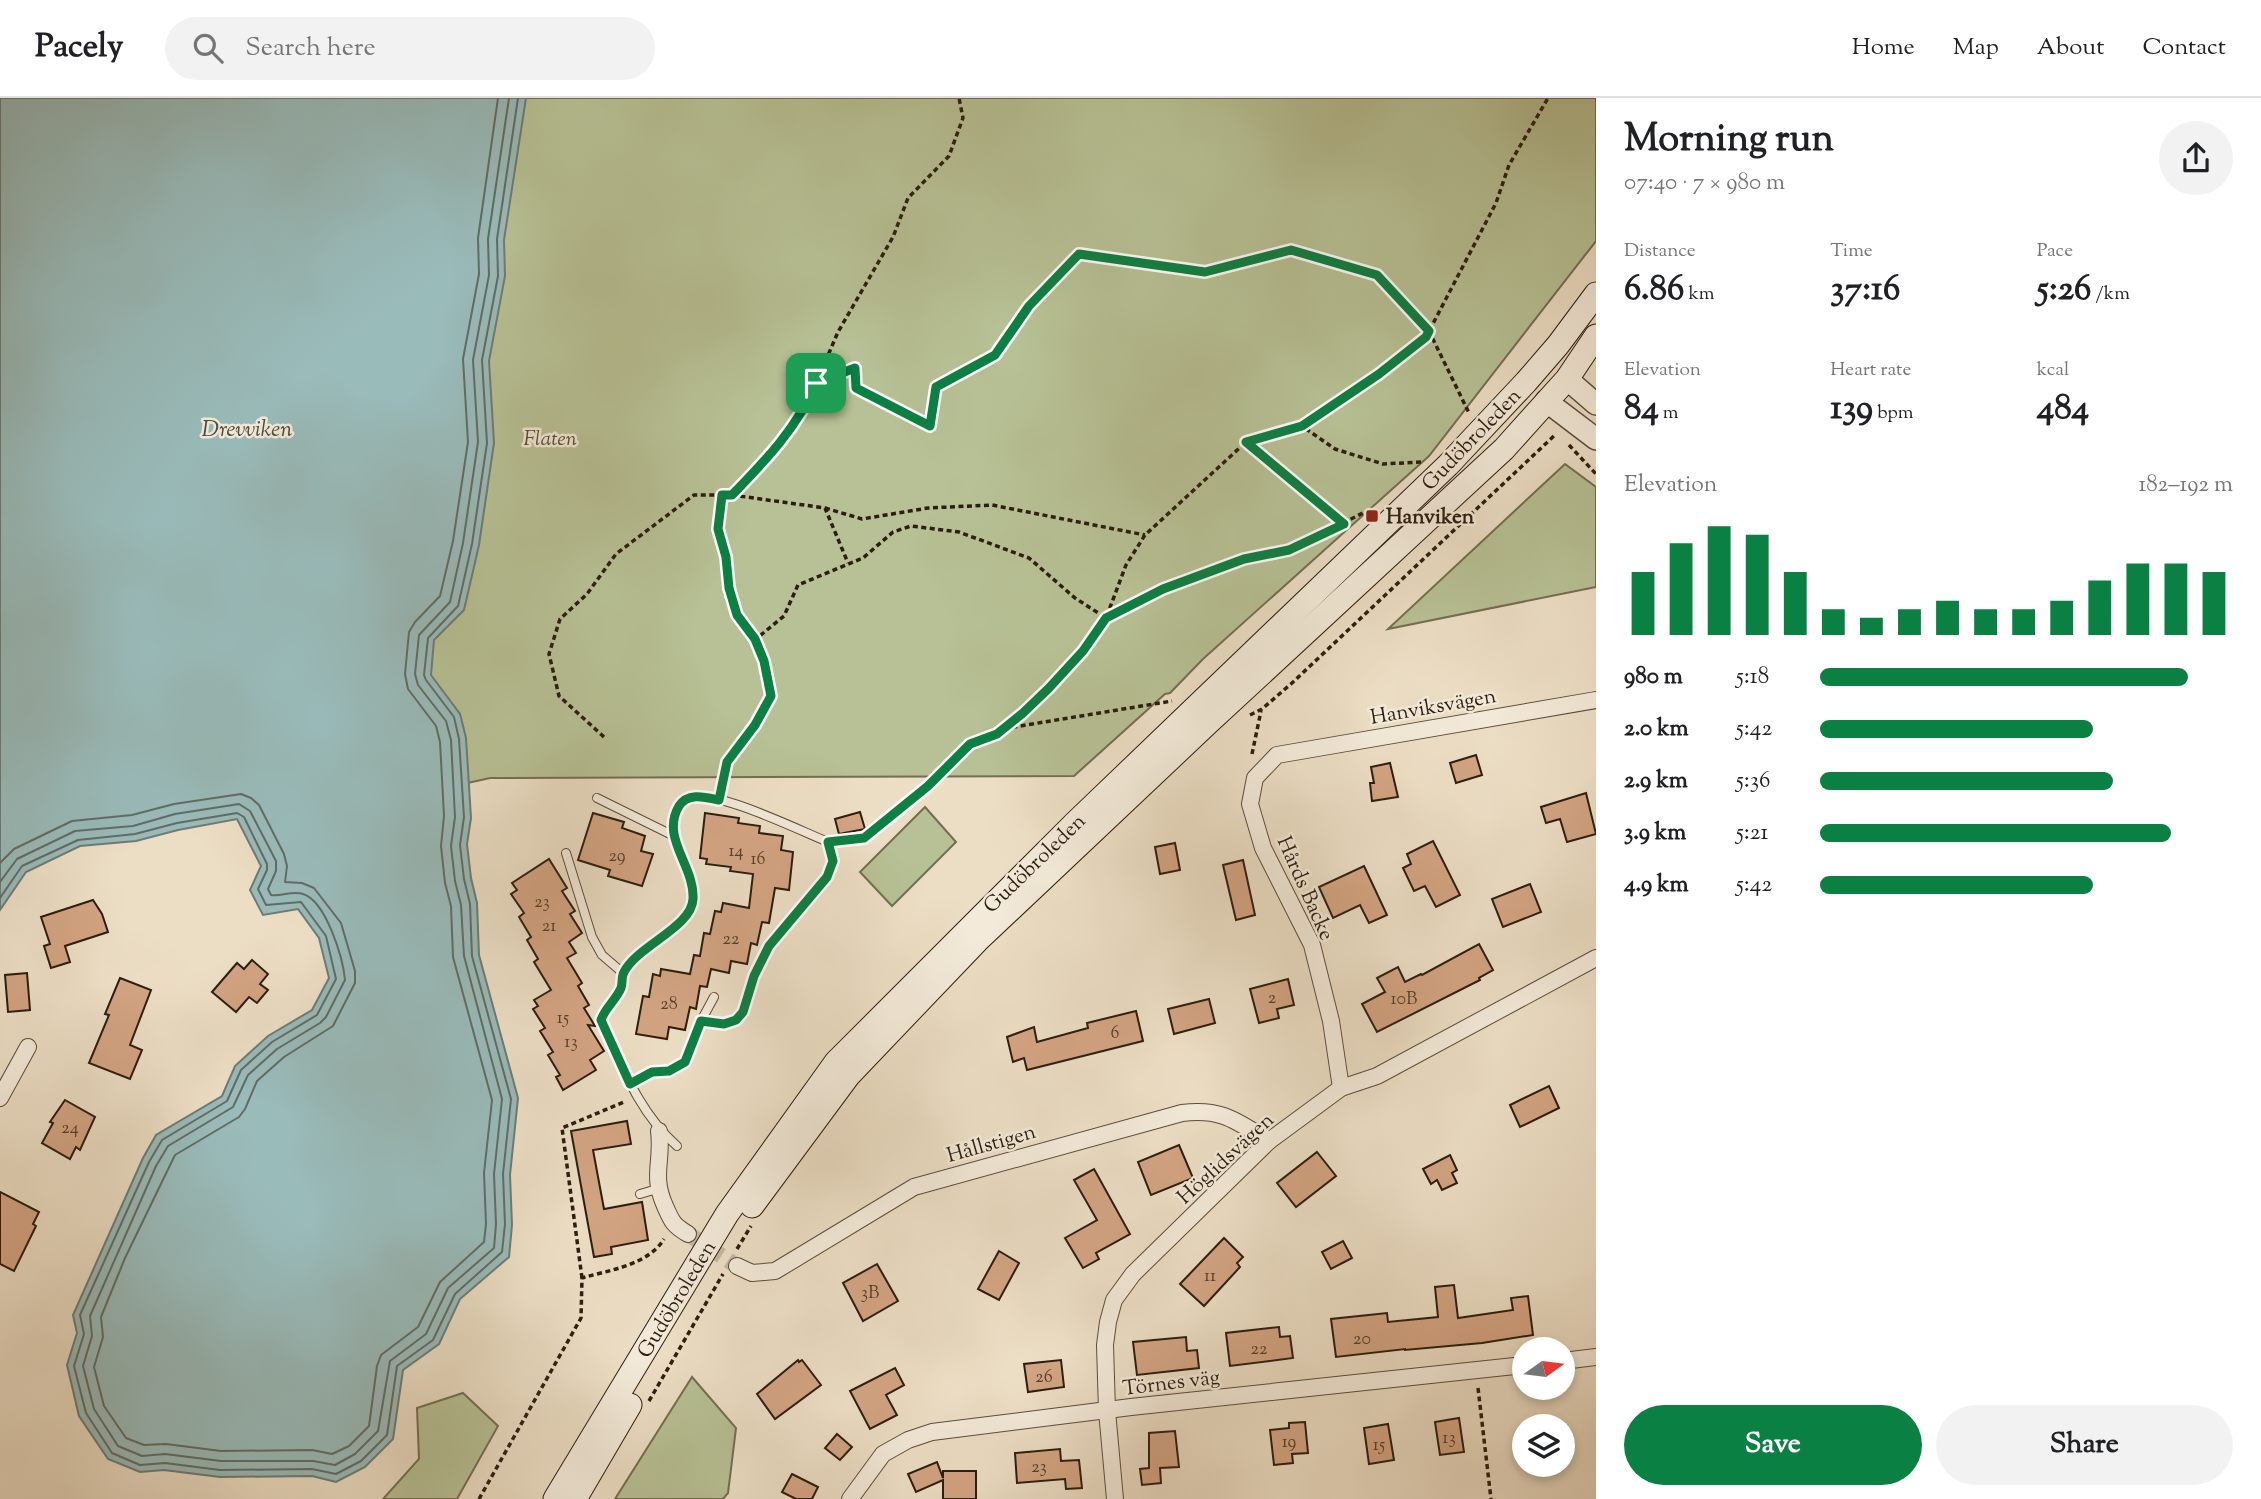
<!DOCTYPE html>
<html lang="en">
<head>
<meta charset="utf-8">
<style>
	body { margin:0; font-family:"Sorts Mill Goudy",serif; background:#f2f2f2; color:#202124; height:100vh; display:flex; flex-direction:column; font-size:26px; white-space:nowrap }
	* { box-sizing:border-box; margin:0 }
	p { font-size:23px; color:#757577 }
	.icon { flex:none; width:38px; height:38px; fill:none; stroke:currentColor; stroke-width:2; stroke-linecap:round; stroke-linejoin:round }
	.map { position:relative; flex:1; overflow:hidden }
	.drawer { display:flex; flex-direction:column; background:#fff; width:665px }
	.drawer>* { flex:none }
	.needle { width:46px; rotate:76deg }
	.fabs { position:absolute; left:1512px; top:1239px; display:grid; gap:14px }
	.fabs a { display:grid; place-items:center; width:63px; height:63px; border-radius:50%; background:#fff; box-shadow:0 4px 10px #0003; font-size:35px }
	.pin { position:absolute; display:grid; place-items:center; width:60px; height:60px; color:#fff; margin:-30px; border-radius:14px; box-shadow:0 4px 10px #0006 }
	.round { display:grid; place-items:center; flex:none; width:74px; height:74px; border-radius:37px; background:#f2f2f2 }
	.summary { display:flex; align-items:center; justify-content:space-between; height:119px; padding:0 28px }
	h1 { font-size:38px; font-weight:700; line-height:52px }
	.metrics { display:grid; grid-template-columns:repeat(3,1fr); gap:10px; height:119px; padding:7px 28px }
	.metrics div { display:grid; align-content:center }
	.metrics b { font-size:35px; font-weight:700 }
	.metrics small { font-size:19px; font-weight:400 }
	.metrics p { font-size:19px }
	.chart { height:196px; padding:14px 28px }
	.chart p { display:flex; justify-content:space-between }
	.chart svg { width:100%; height:126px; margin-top:7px; stroke:#0b8043; stroke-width:6 }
	.button { display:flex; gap:14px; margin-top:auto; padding:14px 28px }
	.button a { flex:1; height:80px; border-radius:42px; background:#0b8043; color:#fff; font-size:28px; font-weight:700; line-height:80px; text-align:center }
	.button a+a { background:#f2f2f2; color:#202124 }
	ul { padding:0 28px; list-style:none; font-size:23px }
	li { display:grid; grid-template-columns:112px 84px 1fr; align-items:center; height:52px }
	li i { height:18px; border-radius:9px; background:#0b8043 }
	header { display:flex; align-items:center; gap:42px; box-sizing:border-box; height:98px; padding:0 35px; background:#fff; border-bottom:2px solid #e0e0e0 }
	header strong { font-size:33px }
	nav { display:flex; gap:38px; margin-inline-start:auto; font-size:24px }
	.search { width:490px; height:63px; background:#f2f2f2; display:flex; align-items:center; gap:18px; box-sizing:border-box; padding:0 24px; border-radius:38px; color:#757577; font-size:26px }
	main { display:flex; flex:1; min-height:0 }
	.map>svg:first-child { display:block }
	.green { fill:#b7c195; stroke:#726f52; stroke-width:2 }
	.water { fill:#99bbba; stroke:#6d7c76; stroke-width:2 }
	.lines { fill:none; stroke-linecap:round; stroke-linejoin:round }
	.shore { stroke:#626c64; stroke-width:2 }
	.building { fill:#d3a482; stroke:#2c1d0f; stroke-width:2 }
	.minor-tunnel { stroke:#c6b7a1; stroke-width:16; stroke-dasharray:16 8; stroke-linecap:butt }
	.service-casing { stroke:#5c4d3c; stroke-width:10 }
	.minor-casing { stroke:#5c4d3c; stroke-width:18 }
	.tertiary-casing { stroke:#5c4d3c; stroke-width:24 }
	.secondary-casing { stroke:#2c1d0f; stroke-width:25 }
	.path { stroke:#2c1d0f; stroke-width:3.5; stroke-dasharray:5 3.5; stroke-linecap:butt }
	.service { stroke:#f3ead9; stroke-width:8 }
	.minor { stroke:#f3ead9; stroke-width:16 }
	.tertiary { stroke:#f3ead9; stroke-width:21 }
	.secondary { stroke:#f3ead9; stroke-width:23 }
	.route-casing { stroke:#fff; stroke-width:14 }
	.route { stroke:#0b8043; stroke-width:9 }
	.poi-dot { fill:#8f2418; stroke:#f3ead9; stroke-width:2.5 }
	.labels { text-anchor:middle; stroke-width:5; stroke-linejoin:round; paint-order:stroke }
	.number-label { font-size:18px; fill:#563f2c }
	.park-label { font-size:21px; font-style:italic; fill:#564e37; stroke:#f3ead9 }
	.street-label { font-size:21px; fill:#2c1d0f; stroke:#f3ead9 }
	.poi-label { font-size:21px; font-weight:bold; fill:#2c1d0f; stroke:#f3ead9; text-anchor:start }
	.water-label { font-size:23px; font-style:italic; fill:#4d4c42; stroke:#f3ead9 }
</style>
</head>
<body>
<header>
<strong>Pacely</strong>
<div class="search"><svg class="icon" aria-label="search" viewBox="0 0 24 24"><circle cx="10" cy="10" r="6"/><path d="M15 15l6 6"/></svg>Search here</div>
<nav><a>Home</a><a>Map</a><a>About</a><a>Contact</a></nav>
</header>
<main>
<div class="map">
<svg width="1596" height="1401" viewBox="0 0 1596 1401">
	<rect width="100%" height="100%" fill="#ecdec5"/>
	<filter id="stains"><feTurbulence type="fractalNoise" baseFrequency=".00286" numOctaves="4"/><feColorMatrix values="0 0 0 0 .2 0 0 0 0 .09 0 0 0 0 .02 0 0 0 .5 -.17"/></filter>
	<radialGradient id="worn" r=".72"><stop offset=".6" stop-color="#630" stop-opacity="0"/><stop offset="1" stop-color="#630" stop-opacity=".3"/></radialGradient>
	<!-- green -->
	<g class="green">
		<polygon points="218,0 1596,0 1596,143 1429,358 1203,561 1170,595 1165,596 1074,678 490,680 346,712"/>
		<polygon points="1565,366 1596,389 1596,489 1388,531"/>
		<polygon points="925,709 956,744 892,808 860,774"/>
		<polygon points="692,1279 736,1330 728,1395 723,1401 615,1401"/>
		<polygon points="463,1295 498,1328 457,1401 383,1401 419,1361 417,1310"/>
	</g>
	<!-- water -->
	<polygon class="water" points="0,0 526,0 504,142 505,178 489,263 494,345 479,447 464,512 434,542 431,577 460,616 466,640 471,720 467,746 471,780 477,805 479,857 518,1000 510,1077 512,1127 509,1159 460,1201 439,1246 403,1272 393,1341 365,1369 336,1384 312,1378 220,1379 164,1372 140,1374 108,1361 79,1318 67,1267 77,1235 73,1217 143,1060 156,1037 222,998 235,968 268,938 312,912 329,880 319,840 298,811 263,817 250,792 261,768 237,721 178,732 136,743 80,748 26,774 0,812"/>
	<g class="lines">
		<!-- shore -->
		<g class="shore">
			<polyline points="0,765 14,751 72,723 132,717 174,706 241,696 251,700 259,707 284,756 287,768 285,784 302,785 314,790 341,825 355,873 355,885 333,928 284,959 257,983 245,1011 239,1019 175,1057 125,1160 101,1219 103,1239 94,1269 104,1308 126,1340 144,1347 166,1346 221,1353 312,1352 332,1356 349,1348 369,1328 377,1268 381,1257 418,1229 440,1184 484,1144 486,1126 484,1075 492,1002 453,859 451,808 445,785 441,748 444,718 440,644 436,628 408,591 405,576 409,534 415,524 440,498 453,443 468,344 463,261 479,176 478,140 498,0"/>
			<path d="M0,784L17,761L75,733L133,728L175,716L239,706L250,713L276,763V773L268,791L271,797C281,799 293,792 303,796C326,803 343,860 345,882L326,919L320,925L277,951L248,977L233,1009L168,1048L156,1068L90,1218L92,1238L83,1268L94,1311L118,1348L142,1358L165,1356L221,1363H313L335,1367L355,1356L378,1333L390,1263L426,1236L448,1190L494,1150L496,1126L494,1076L502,1001L464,858L461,807L455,783L451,748L455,719L451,642L446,623L418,587L415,576L419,537L450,504L463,445L478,344L473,262L489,177L488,141L509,0"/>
			<polyline points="0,800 22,768 78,742 135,736 177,725 237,715 244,719 267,766 267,772 258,791 266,807 301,804 326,838 336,881 317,917 272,944 241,972 227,1003 162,1042 149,1064 80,1217 84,1236 74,1268 86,1315 112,1355 140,1367 165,1365 220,1372 312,1371 336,1376 361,1363 387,1337 397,1268 433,1242 455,1196 502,1154 505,1126 503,1076 511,1001 472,858 470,806 464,781 460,747 464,719 459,641 454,619 426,582 424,577 428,540 458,508 472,446 487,345 482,262 498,178 497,141 518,0"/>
		</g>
	</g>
	<!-- building -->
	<g class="building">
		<polygon points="1476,657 1482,677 1456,685 1450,665"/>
		<polygon points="1390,665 1398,699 1372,703 1370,685 1374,685 1371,669"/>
		<polygon points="1586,695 1596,736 1567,744 1560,721 1546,725 1541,709"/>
		<polygon points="860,714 865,731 839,736 835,721"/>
		<polygon points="593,715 624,724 622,730 645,738 641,753 653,756 642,788 608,778 610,772 578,762"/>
		<polygon points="705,715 739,720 738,725 760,728 759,735 783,738 781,752 793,754 789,792 775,790 769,825 762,824 757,847 751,845 747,866 731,863 729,875 711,871 707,889 700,888 696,911 690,909 685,932 669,929 667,941 636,936 643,898 649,899 653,876 660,878 661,871 690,876 694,857 700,858 704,835 710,836 715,813 721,814 723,805 749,810 753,776 730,773 731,769 706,766 707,761 700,760"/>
		<polygon points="1433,743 1460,797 1436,809 1425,788 1414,793 1403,770 1411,766 1407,756"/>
		<polygon points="1175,745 1180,772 1160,776 1155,749"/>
		<polygon points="549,761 567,790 562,793 575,813 570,816 582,835 569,844 576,855 567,860 582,885 578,888 589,907 584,910 595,928 588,927 604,953 590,962 596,972 563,992 556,979 560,977 548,957 553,954 540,933 545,930 533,911 538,908 534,902 551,892 534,864 538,861 527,842 531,839 519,819 524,815 511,796 517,792 512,785"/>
		<polygon points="1243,762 1255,817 1236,822 1223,767"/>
		<polygon points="1364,768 1387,817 1369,825 1360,807 1333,820 1319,789"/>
		<polygon points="1530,786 1541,814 1503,829 1492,801"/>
		<polygon points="93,802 102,816 108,834 65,848 70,864 51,870 44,848 50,846 41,819"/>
		<polygon points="1479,846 1493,872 1479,880 1480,882 1377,934 1362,906 1385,894 1377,880 1398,869 1405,884 1421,876 1422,877"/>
		<polygon points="252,862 268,876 260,886 268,892 257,905 249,899 236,914 212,894 237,865 244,871"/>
		<polygon points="27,875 30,912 8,914 5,877"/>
		<polygon points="120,880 151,892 130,947 142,952 130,981 89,965 109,917 105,916"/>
		<polygon points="1288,881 1294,907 1277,911 1279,920 1259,925 1250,891"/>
		<polygon points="1209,901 1215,925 1174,936 1168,911"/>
		<polygon points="1136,913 1143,943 1027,972 1024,960 1013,964 1007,939 1034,929 1037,944 1088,930 1087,925"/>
		<polygon points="1549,988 1559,1010 1520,1029 1510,1007"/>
		<polygon points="65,1002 95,1019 80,1052 76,1049 70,1061 42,1045 53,1025 50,1024"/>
		<polygon points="627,1023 631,1046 593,1052 604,1111 642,1104 648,1142 611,1149 612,1156 594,1159 571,1033"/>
		<polygon points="1179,1047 1193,1080 1151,1097 1138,1064"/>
		<polygon points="1317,1054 1336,1078 1296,1109 1277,1085"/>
		<polygon points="1450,1057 1457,1072 1452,1075 1457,1085 1442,1092 1437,1082 1431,1086 1423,1071"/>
		<polygon points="1094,1071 1130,1136 1096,1155 1099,1161 1083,1170 1065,1140 1097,1122 1074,1082"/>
		<polygon points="0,1094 39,1114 33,1126 36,1128 14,1173 0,1166"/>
		<polygon points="1224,1140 1243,1159 1237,1165 1240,1169 1204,1208 1180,1186"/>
		<polygon points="1343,1143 1352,1160 1331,1171 1322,1154"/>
		<polygon points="999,1153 1019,1165 999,1202 978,1191"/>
		<polygon points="877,1166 898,1203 863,1223 843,1185"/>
		<polygon points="1454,1187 1458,1220 1513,1212 1511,1200 1528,1198 1533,1237 1482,1245 1405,1252 1405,1251 1336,1259 1331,1221 1387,1215 1388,1224 1438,1219 1435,1189"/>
		<polygon points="1279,1229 1280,1239 1290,1238 1293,1260 1230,1268 1226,1235"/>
		<polygon points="1186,1239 1187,1253 1197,1252 1199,1270 1137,1277 1133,1244"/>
		<polygon points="798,1262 799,1264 802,1262 821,1287 775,1321 757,1296"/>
		<polygon points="1061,1262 1064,1289 1028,1294 1024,1266"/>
		<polygon points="895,1270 904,1287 886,1297 897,1317 870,1331 850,1293"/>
		<polygon points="1459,1320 1464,1354 1440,1357 1435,1324"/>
		<polygon points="1305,1324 1308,1355 1292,1356 1293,1365 1274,1367 1270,1332 1289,1330 1289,1325"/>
		<polygon points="1388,1326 1394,1362 1369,1366 1364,1330"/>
		<polygon points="1175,1333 1179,1369 1160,1370 1161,1385 1142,1387 1140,1371 1149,1370 1149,1335"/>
		<polygon points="837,1336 852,1349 840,1362 825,1350"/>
		<polygon points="1060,1351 1061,1363 1079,1362 1082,1390 1066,1391 1065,1381 1017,1385 1015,1355"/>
		<polygon points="937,1364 943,1380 943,1373 976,1373 976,1401 943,1401 943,1382 916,1394 908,1376"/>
		<polygon points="792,1376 818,1389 812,1401 796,1401 782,1394"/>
	</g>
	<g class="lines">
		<!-- minor-tunnel -->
		<polyline class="minor-tunnel" points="688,1136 737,1168"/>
		<defs>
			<g id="service">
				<polyline points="597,700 674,738"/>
				<polyline points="828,744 864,740 927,688"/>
				<polyline points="566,755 592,839 602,857 623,875"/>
				<path d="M677,1048C639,1015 622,968 601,922C605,910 615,902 620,890C622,886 621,879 623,875C627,867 638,856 644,851C656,840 682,827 690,814C709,781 640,719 693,700C715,691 803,734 828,744L833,763L827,779L769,848L754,878L743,914L736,922L724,926L701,923L714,899"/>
				<polyline points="640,1096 657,1091"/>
			</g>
			<g id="minor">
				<polyline points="1341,990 1331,923 1312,847 1263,750 1250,706 1255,680 1277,657 1596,602"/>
				<polyline points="0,1000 28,949"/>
				<path d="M659,1033C663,1064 651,1077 665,1108C672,1124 673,1127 688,1136"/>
				<path d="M737,1168L752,1175L775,1173L914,1089L1182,1015C1222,1010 1236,1023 1269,1043"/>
				<polyline points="1563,1263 1596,1259"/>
				<polyline points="850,1401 883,1356 908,1342 932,1334 1131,1309 1524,1267"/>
				<polyline points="1115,1401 1107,1313 1105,1247 1108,1224 1114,1202 1133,1176 1269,1043 1341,990 1377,978 1596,860"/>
			</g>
			<g id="tertiary">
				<polyline points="1567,281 1596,306"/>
				<polyline points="1546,303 1596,341"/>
			</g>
			<g id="secondary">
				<polyline points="752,1108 849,977 977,843 1208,625 1504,351 1567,281 1596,238"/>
				<polyline points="555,1401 727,1116 836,964 1075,725 1448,367 1526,284 1558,247 1596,196"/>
				<polyline points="575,1401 630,1307"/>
			</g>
		</defs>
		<!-- service casing -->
		<use href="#service" class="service-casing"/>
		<!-- minor casing -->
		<use href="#minor" class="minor-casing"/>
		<!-- tertiary casing -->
		<use href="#tertiary" class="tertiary-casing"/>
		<!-- secondary casing -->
		<use href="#secondary" class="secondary-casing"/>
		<!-- path -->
		<g class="path">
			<polyline points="816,285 855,270 856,290 930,328 936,289 995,257 1029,208 1079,156 1205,174 1291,152 1377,177 1429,233 1469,315"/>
			<polyline points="1246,344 1301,328"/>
			<polyline points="1569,347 1596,376"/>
			<polyline points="1421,364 1383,366 1335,351 1302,328 1379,276 1426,239 1496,105 1509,67 1548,0"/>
			<polyline points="722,397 718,431 726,459 729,490 737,517 756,541"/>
			<polyline points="732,397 825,410 848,465"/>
			<polyline points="825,410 862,421 928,410 992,407 1145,437"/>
			<polyline points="1250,617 1262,611 1292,585 1556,336"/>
			<polyline points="997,636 1049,590 1083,553 1106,520 1163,491 1243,461 1289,452 1367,413"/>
			<polyline points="604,639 559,598 549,556 560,521 587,496 616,456 694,397 732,397 773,354 807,306 838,234 893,139 908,100 949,58 963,20 959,0"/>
			<polyline points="1252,656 1261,613"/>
			<polyline points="936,680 970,646 1014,629 1172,603"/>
			<polyline points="721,689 727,664 755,627 771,598 764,563 756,541 784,518 798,487 863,460 893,434 911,428 959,434 1029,460 1075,500 1106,520 1126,467 1145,437 1246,344 1344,426"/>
			<path d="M640,981C650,975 657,976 667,973C686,969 690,951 697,935"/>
			<polyline points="737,1151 751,1128"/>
			<polyline points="582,1180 562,1030 624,1004"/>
			<polyline points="1478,1290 1491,1401"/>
			<polyline points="649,1303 723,1176"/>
			<path d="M479,1401L581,1220L582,1180C610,1172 648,1167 664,1141"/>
		</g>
		<!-- service -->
		<use href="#service" class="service"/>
		<!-- minor -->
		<use href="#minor" class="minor"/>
		<!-- tertiary -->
		<use href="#tertiary" class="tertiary"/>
		<!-- secondary -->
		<use href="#secondary" class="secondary"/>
	</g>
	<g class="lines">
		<defs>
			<path id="route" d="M1291,152L1377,177L1429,233L1426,239L1379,276L1302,328L1246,344L1344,426L1289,452L1244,461L1163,491L1106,520L1083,553L1049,590L1023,615L997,636L970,646L928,688L864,740L828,744L833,763L827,779L769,848L754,878L743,914L736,922L724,926L701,923L685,964L669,973L652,974L630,986L601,922C605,910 616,902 621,890C623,885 621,879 624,874C637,848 692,829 693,801C695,768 660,740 679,708C688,694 705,699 719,702L727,664L755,627L771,598L764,563L755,541L737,517L729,490L726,459L718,431L722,397H732C765,363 798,329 816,285L855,270L856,290L930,328L936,289L995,257L1029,208L1079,156L1205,174Z"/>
		</defs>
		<!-- route casing -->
		<use href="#route" class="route-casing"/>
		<!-- route -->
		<use href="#route" class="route"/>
	</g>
	<!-- markers -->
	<rect class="poi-dot" x="1365" y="411" width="14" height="14" rx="3.5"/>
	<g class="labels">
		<!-- number labels -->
		<g class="number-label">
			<text x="736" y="758">14</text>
			<text x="617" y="763">29</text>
			<text x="758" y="766">16</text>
			<text x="542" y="809">23</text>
			<text x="549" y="833">21</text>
			<text x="731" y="846">22</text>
			<text x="1272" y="905">2</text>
			<text x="1404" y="906">10B</text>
			<text x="669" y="911">28</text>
			<text x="563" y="925">15</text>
			<text x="1115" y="940">6</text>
			<text x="571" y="949">13</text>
			<text x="70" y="1035">24</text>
			<text x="1210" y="1183">11</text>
			<text x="870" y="1200">3B</text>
			<text x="1362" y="1246">20</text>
			<text x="1259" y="1256">22</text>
			<text x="1044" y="1284">26</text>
			<text x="1449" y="1345">13</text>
			<text x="1289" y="1349">19</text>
			<text x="1379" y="1352">15</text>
			<text x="1039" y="1374">23</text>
		</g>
		<!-- park labels -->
		<g class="park-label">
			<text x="550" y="347">Flaten</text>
		</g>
		<!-- street labels -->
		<g class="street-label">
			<text transform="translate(1471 341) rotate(-46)" y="7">Gudöbroleden</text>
			<text transform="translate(1433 608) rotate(-10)" y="7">Hanviksvägen</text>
			<text transform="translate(1034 765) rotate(-44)" y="7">Gudöbroleden</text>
			<text transform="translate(1306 790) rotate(66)" y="7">Hårds Backe</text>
			<text transform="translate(991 1045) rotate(-16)" y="7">Hållstigen</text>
			<text transform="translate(1225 1060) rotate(-43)" y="7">Höglidsvägen</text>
			<text transform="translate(676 1201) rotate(-59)" y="7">Gudöbroleden</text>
			<text transform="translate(1171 1284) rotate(-7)" y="7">Törnes väg</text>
		</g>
		<!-- poi labels -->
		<g class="poi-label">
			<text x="1386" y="425">Hanviken</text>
		</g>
		<!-- water labels -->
		<g class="water-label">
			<text x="247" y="338">Drevviken</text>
		</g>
	</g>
	<rect width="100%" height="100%" filter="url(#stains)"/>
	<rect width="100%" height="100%" fill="url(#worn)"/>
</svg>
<div class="fabs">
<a><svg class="needle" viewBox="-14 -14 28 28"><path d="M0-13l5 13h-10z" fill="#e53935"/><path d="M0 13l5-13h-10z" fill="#757577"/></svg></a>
<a><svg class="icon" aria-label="layers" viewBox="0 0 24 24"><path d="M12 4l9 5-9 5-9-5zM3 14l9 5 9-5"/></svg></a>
</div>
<div class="pin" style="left:816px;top:285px;background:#1e9e55"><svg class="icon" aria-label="arrive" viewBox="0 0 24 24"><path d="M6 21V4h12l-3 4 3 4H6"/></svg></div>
</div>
<section class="drawer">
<div class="summary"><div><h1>Morning run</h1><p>07:40 · 7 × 980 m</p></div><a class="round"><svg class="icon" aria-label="share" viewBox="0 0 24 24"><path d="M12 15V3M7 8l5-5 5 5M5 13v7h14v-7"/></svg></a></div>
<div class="metrics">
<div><p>Distance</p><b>6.86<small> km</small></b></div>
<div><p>Time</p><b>37:16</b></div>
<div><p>Pace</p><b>5:26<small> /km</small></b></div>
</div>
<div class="metrics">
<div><p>Elevation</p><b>84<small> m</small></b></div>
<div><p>Heart rate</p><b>139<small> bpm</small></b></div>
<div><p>kcal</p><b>484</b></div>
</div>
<div class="chart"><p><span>Elevation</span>182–192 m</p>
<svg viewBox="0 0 160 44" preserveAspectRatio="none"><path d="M5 44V22M15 44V12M25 44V6M35 44V9M45 44V22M55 44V35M65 44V38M75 44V35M85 44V32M95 44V35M105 44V35M115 44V32M125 44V25M135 44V19M145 44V19M155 44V22"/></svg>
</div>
<ul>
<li><b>980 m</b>5:18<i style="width:89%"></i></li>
<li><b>2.0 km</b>5:42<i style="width:66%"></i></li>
<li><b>2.9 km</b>5:36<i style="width:71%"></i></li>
<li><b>3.9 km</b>5:21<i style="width:85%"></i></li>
<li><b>4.9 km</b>5:42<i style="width:66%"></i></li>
</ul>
<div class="button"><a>Save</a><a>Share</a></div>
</section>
</main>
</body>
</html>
